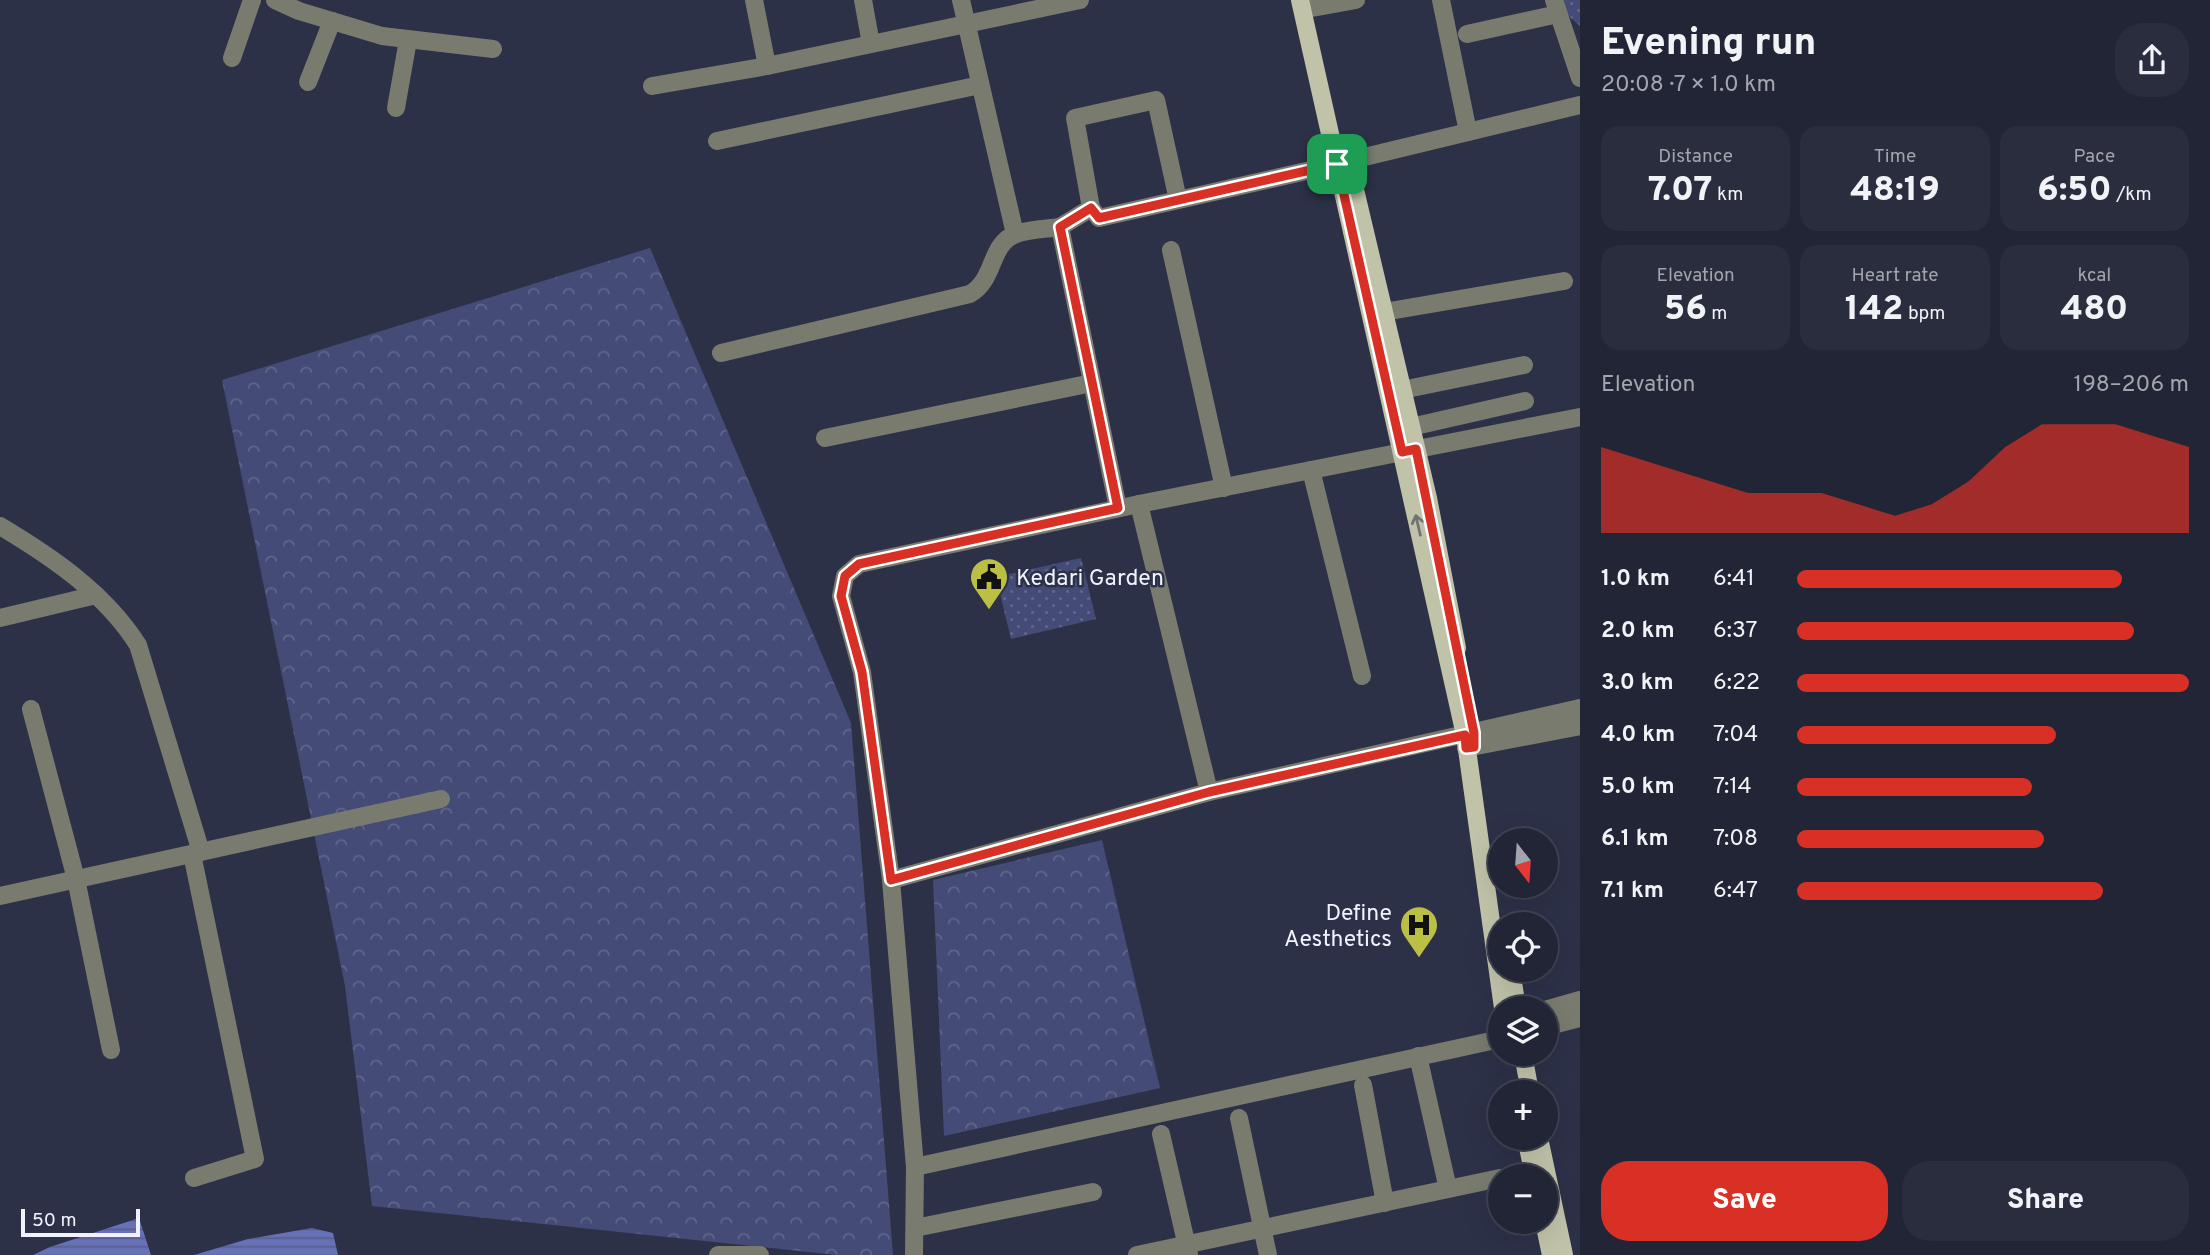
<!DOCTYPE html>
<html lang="en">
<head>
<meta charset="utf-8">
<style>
	body { margin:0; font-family:Overpass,sans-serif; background:#2a2d3e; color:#f1f3f6; height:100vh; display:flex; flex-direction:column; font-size:26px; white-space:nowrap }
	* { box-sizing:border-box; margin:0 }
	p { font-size:23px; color:#a2a5ad }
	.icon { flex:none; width:38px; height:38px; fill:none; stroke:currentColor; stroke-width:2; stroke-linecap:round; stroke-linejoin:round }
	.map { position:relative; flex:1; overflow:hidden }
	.sheet { display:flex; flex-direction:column; background:#222536; width:630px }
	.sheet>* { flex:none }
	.needle { width:46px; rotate:163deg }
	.fabs { position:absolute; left:1488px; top:828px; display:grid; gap:14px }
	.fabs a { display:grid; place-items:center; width:70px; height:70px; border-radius:50%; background:#222536; box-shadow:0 7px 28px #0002,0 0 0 2px #3f4251; font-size:35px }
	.scale { position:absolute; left:21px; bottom:18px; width:119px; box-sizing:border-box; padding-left:7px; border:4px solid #f0f3ff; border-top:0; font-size:19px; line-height:24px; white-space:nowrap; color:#f0f3ff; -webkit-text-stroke:5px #2d3148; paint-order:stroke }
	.pin { position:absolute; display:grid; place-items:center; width:60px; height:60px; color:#fff; margin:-30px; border-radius:14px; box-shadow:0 4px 10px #0006 }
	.round { display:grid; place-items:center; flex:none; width:74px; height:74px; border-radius:28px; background:#2a2d3e }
	.summary { display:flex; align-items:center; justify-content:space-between; height:119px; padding:0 21px }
	h1 { font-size:38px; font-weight:800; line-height:52px }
	.metrics { display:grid; grid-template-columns:repeat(3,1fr); gap:10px; height:119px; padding:7px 21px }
	.metrics div { display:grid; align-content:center; border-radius:18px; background:#2a2d3e; text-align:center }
	.metrics b { font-size:35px; font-weight:800 }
	.metrics small { font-size:19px; font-weight:400 }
	.metrics p { font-size:19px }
	.chart { height:196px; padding:14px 21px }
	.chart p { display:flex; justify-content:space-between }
	.chart svg { width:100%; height:126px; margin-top:7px; fill:#d93025; opacity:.7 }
	.button { display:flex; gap:14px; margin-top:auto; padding:14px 21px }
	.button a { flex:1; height:80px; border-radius:28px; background:#d93025; color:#fff; font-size:28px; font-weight:800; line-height:80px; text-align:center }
	.button a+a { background:#2a2d3e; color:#f1f3f6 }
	ul { padding:0 21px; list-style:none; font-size:23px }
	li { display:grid; grid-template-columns:112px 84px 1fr; align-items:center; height:52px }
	li i { height:18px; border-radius:9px; background:#d93025 }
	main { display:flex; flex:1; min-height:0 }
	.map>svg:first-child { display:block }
	.green { fill:url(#green-dots) }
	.forest { fill:url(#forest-crowns) }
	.water { fill:url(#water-rules) }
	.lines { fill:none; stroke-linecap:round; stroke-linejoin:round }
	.minor { stroke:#7a7b6f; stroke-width:18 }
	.major { stroke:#c1c3a9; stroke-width:18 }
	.oneway { stroke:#707374 }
	.route-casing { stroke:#fff; stroke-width:14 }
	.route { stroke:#d93025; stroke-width:9 }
	.labels { text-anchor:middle; stroke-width:5; stroke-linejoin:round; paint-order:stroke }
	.poi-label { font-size:23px; fill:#f0f3ff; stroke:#2d3148; text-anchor:start }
</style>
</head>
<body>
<main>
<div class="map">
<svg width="1580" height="1255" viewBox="0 0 1580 1255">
	<defs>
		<pattern id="green-dots" width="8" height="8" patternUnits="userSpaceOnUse" patternTransform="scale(1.75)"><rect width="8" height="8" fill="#444b77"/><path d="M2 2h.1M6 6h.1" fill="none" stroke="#5f658b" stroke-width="1.8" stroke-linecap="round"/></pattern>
		<pattern id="forest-crowns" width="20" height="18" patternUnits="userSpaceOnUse" patternTransform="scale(1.75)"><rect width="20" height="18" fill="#444b77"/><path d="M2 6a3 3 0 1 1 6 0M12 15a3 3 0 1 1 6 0" fill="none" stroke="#5f658b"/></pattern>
		<pattern id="water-rules" width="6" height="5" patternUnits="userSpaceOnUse" patternTransform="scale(1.75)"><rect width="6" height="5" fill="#6671b9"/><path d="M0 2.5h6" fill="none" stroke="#585f88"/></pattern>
	</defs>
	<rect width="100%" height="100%" fill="#2d3148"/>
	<!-- green -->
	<g class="green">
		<polygon points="1559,0 1580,0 1580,26 1564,12"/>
		<polygon points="1081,558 1096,619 1011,639 996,577"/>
	</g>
	<!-- forest -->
	<g class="forest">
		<polygon points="650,248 851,723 893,1255 837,1255 372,1206 345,986 222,380"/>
		<polygon points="1102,840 1160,1088 944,1136 933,880"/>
	</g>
	<!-- water -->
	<g class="water">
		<polygon points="139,1218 151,1255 33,1255 50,1247"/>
		<polygon points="312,1228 333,1233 338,1255 194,1255 248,1239"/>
	</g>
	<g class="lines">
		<!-- minor -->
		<g class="minor">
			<polyline points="275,0 299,11 382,36 493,49"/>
			<polyline points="754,0 767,66"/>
			<polyline points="863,0 871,44"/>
			<polyline points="961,0 1015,234"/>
			<polyline points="1441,0 1468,132"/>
			<polyline points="1554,0 1580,78"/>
			<polyline points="1312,8 1356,0"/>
			<polyline points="1467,34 1558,14"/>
			<polyline points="232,58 252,0"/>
			<polyline points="308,82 332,21"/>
			<polyline points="652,86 767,66 1080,0"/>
			<polyline points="396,108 408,40"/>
			<polyline points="717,141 980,85"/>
			<polyline points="1348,161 1580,105"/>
			<polyline points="1091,208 1075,118 1156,100 1178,200"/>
			<polyline points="1060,227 1091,208 1099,218 1337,164"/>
			<polyline points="1171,250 1224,488"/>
			<polyline points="1384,312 1564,281"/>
			<path d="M721,353L970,294C996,279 989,244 1016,234C1029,229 1047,229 1060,227L1118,508"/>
			<polyline points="1402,390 1524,365"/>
			<polyline points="1580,417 1139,504 859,564 845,576 841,596 862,672 891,880 1209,792 1580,708"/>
			<polyline points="1411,427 1525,401"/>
			<polyline points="825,438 1092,383"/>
			<polyline points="1311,470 1362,676"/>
			<polyline points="1139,504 1209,792"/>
			<path d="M0,526C52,557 105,593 138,645L201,852"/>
			<polyline points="0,618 96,595"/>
			<polyline points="31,709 76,879 111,1050"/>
			<polyline points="1466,748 1580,726"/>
			<polyline points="192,854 255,1159 194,1178"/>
			<polyline points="891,880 915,1167 914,1255"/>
			<polyline points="0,896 441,799"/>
			<polyline points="1545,1010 1580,1000"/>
			<polyline points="1545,1027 1580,1018"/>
			<polyline points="1418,1056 1448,1189"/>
			<polyline points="1363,1085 1385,1203"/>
			<polyline points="1239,1118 1268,1255"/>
			<polyline points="1161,1134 1189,1255"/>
			<polyline points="915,1167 1500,1039"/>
			<polyline points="1508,1176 1532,1171"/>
			<polyline points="915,1228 1093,1192"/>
			<polyline points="718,1255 760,1255"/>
			<polyline points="1137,1255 1500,1178"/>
		</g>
		<!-- major -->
		<g class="major">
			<polyline points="1300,0 1465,735 1503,1008"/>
			<polyline points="1352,177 1428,498 1457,648"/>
			<polyline points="1511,970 1517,1008"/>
			<polyline points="1523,1054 1530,1092"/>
			<polyline points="1526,1138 1534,1176"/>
			<polyline points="1539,1138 1564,1255"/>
			<polyline points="1544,1222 1551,1255"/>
		</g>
	</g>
	<!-- one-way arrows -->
	<defs><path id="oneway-shaft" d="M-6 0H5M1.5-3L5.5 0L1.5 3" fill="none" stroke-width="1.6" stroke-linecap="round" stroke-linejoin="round" transform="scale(1.75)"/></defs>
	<use class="oneway" href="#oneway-shaft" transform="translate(1418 525) rotate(-103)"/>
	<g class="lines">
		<defs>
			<polygon id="route" points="1337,164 1402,452 1416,449 1474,733 1474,747 1466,748 1465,735 1209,792 891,880 862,672 841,596 845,576 859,564 1118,508 1060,227 1091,208 1099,218"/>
		</defs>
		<!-- route casing -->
		<use href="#route" class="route-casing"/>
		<!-- route -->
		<use href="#route" class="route"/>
	</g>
	<!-- icons -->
	<defs>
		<symbol id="civic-pin" viewBox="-11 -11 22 30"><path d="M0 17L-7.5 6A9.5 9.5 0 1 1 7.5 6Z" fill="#bbc045" stroke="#2d3148"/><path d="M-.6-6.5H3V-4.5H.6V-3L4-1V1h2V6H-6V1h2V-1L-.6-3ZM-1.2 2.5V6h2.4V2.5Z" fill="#111"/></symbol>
		<symbol id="hospital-pin" viewBox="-11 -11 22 30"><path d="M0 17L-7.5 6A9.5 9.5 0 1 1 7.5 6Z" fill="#bbc045" stroke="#2d3148"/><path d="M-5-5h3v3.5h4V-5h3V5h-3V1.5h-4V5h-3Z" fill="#111"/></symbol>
	</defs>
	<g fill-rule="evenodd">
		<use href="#civic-pin" x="967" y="555" width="44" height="60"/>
		<use href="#hospital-pin" x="1397" y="903" width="44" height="60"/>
	</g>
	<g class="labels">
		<!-- poi labels -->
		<g class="poi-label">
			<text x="1016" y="585">Kedari Garden</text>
			<text x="1392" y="920" text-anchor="end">Define<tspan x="1392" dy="26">Aesthetics</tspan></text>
		</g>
	</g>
</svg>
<div class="fabs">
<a><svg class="needle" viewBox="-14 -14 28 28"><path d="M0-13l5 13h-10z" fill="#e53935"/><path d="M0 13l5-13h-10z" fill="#a2a5ad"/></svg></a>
<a><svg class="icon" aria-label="locate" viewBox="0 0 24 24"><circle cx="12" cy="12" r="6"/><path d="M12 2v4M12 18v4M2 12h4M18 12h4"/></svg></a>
<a><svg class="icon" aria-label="layers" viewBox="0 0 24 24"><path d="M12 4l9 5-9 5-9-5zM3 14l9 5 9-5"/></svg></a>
<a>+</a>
<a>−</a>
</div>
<div class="scale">50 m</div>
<div class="pin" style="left:1337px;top:164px;background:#1e9e55"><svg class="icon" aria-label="arrive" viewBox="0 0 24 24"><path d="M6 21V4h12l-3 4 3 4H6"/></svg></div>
</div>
<section class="sheet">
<div class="summary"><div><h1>Evening run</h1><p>20:08 · 7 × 1.0 km</p></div><a class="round"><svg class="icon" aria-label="share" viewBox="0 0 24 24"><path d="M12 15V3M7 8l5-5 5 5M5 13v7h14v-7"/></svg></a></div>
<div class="metrics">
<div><p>Distance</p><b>7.07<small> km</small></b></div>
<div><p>Time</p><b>48:19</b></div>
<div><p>Pace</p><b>6:50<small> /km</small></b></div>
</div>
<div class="metrics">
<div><p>Elevation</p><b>56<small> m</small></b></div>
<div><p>Heart rate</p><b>142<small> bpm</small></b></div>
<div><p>kcal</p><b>480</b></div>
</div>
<div class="chart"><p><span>Elevation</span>198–206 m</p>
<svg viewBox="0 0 160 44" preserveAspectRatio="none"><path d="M0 44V14L10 18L20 22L30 26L40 30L50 30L60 30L70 34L80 38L90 34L100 26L110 14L120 6L130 6L140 6L150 10L160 14V44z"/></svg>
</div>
<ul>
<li><b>1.0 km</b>6:41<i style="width:83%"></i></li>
<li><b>2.0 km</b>6:37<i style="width:86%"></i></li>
<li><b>3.0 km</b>6:22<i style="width:100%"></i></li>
<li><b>4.0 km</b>7:04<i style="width:66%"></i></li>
<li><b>5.0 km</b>7:14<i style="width:60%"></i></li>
<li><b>6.1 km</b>7:08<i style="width:63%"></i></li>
<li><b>7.1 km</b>6:47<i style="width:78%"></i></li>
</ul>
<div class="button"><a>Save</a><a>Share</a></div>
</section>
</main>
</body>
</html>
